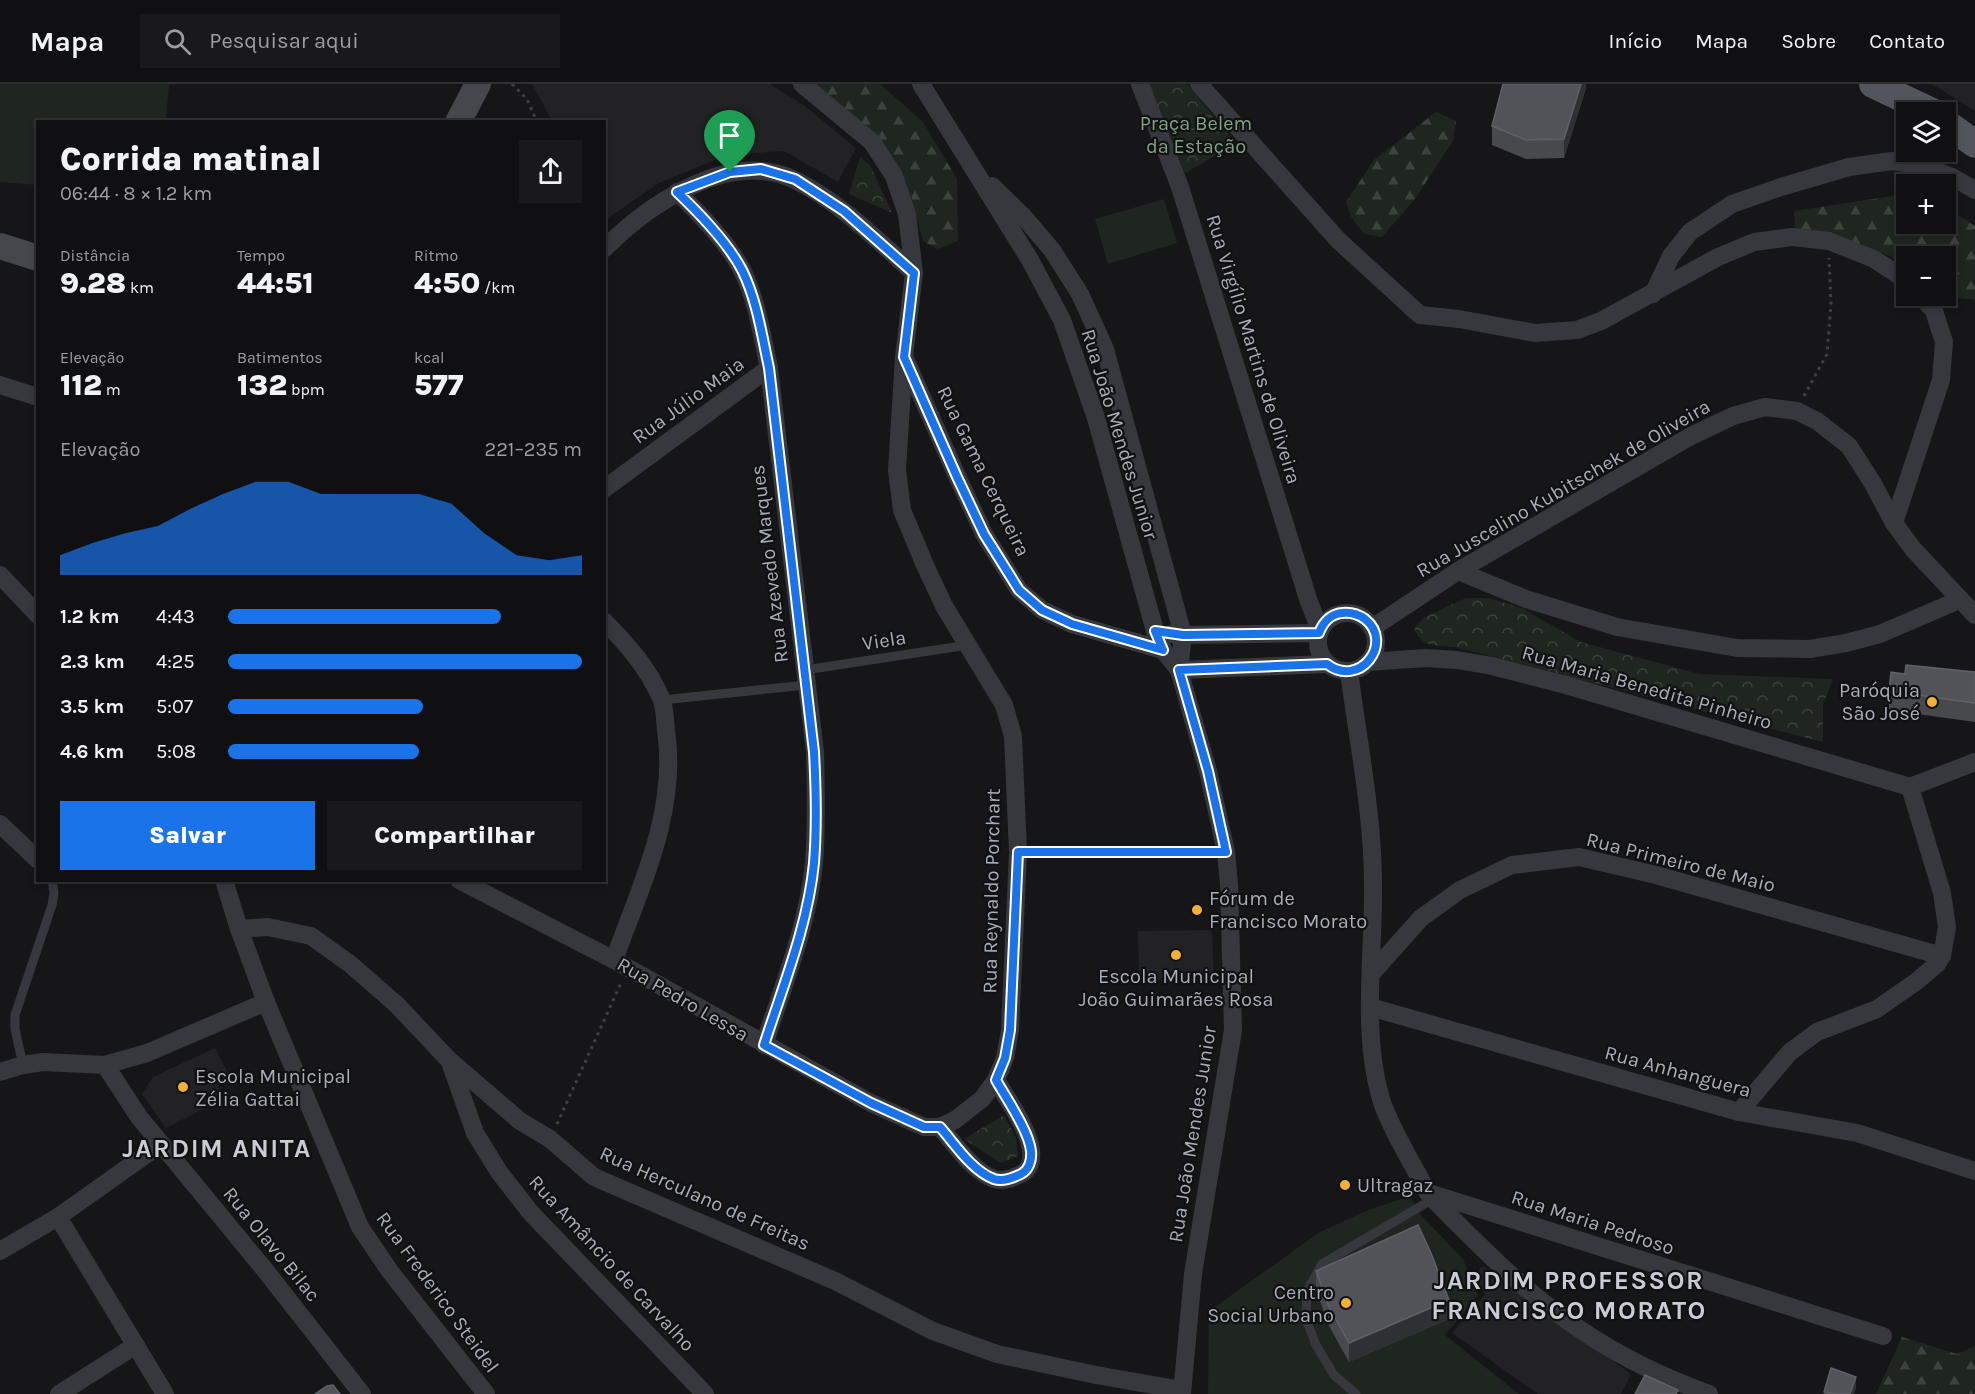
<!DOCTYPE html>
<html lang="pt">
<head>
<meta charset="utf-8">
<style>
	body { margin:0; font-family:Karla,sans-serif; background:#19191b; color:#f1f3f6; height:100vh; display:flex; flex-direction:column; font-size:22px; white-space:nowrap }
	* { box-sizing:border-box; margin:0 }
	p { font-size:20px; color:#9c9d9f }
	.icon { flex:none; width:33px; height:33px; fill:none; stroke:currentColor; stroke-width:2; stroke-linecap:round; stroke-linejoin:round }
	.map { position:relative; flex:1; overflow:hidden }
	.drawer { position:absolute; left:36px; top:36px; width:570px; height:762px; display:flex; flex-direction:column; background:#101012; border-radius:0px; box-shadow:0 3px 9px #0003,0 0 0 2px #303032 }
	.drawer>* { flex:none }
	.fabs { position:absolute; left:1896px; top:18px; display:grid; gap:12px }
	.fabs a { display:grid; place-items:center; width:60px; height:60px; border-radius:0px; background:#101012; box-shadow:0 3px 9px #0003,0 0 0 2px #303032; font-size:30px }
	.pin { position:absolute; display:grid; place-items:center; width:51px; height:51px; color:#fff; margin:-62px -26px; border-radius:50% 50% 50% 0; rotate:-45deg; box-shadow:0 0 6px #0007 }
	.pin .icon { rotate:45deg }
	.round { display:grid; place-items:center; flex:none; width:63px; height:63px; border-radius:0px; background:#19191b }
	.summary { display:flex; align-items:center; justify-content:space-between; height:102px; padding:0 24px }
	h1 { font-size:33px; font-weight:800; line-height:45px }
	.figures { display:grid; grid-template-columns:repeat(3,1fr); gap:9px; height:102px; padding:6px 24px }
	.figures div { display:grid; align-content:center }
	.figures b { font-size:30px; font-weight:800 }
	.figures small { font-size:16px; font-weight:400 }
	.figures p { font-size:16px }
	.chart { height:168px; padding:12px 24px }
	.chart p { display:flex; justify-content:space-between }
	.chart svg { width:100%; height:108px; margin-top:6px; fill:#1a73e8; opacity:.7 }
	.primary-button { display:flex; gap:12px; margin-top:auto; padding:12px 24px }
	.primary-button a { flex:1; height:69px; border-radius:0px; background:#1a73e8; color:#fff; font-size:24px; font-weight:800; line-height:69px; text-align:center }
	.primary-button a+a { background:#19191b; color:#f1f3f6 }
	ul { padding:0 24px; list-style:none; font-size:20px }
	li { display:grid; grid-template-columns:96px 72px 1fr; align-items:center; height:45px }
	li i { height:15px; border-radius:8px; background:#1a73e8 }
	header { display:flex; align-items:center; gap:36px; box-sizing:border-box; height:84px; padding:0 30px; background:#101012; border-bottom:2px solid #303032 }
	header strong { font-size:28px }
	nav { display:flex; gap:33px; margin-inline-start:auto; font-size:21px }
	.search { width:420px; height:54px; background:#19191b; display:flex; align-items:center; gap:15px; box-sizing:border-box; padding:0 21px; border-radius:0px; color:#9c9d9f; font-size:22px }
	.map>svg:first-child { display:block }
	.built { fill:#222225 }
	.grass { fill:#1e261f }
	.forest { fill:url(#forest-firs) }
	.park { fill:url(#park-crowns) }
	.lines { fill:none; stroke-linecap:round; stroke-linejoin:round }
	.path { stroke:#3d3f44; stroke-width:3; stroke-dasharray:3 4.5; stroke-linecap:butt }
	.service { stroke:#37383d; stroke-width:9 }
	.minor { stroke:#37383d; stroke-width:18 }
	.secondary { stroke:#45474d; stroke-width:26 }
	.primary { stroke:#53555c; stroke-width:28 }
	.wall { fill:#47494d }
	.shaded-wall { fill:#2f3033 }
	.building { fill:#525359; stroke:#5f6168; stroke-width:1.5 }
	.route-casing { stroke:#fff; stroke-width:12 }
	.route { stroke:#1a73e8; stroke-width:8 }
	.poi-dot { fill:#f2b134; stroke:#111113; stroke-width:2 }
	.labels { text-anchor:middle; stroke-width:4.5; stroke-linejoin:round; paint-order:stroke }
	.park-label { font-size:20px; fill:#7fa381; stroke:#111113 }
	.street-label { font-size:20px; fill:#a8adb8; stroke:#111113 }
	.poi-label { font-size:20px; fill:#a8adb8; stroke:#111113; text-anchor:start }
	.district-label { font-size:26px; font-weight:bold; letter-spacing:1.5px; fill:#c9ccd4; stroke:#111113 }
</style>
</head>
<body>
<header>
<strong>Mapa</strong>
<div class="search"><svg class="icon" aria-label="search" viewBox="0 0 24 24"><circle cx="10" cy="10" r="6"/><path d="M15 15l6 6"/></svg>Pesquisar aqui</div>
<nav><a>Início</a><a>Mapa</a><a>Sobre</a><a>Contato</a></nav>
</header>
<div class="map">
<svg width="1975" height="1310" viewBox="0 0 1975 1310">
	<defs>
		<pattern id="forest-firs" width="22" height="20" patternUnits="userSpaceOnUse" patternTransform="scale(1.5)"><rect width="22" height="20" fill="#1e261f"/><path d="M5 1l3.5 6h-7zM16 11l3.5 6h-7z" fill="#3c433d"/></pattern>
		<pattern id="park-crowns" width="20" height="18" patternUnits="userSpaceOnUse" patternTransform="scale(1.5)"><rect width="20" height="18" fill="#1e261f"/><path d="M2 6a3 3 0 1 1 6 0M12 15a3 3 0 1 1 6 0" fill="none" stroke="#3c433d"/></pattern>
	</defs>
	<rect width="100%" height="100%" fill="#161618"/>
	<!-- built -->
	<g class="built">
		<polygon points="532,0 770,0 805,22 856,64 838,98 784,67 727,71 659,99 605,136 604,38 552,37"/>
		<polygon points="1932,0 1975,0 1975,27"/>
		<polygon points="1212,846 1214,895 1139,896 1138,847"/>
		<polygon points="215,964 227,988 214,995 225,1014 166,1044 142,1010 153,993"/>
		<polygon points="1483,1182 1631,1290 1621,1310 1538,1310 1452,1249 1485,1211 1474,1191"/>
	</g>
	<!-- grass -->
	<g class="grass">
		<polygon points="0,0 169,0 166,37 38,38 37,101 0,98"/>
		<polygon points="1164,115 1177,159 1108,180 1095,135"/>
		<polygon points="1410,1112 1420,1130 1463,1175 1478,1211 1445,1251 1519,1310 1208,1310 1209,1227 1320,1148 1366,1127"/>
	</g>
	<!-- forest -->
	<g class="forest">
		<polygon points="811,0 880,0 923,38 957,95 958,157 938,165 923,157 911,112 893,75"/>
		<polygon points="1436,28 1456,37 1453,57 1415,115 1382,153 1364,150 1351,133 1346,118 1374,76"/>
		<path d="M1906,110V140H1946V123L1975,142V216L1941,212H1946V172H1906V181C1872,160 1834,153 1795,146L1794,127Z"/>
		<polygon points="1902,1253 1957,1270 1975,1262 1975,1310 1876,1310"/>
	</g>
	<!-- park -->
	<g class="park">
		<polygon points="1146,0 1187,0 1236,60 1185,89"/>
		<polygon points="860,73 870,81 892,129 849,110"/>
		<path d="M1466,514H1489L1522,524L1581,558L1699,590L1833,595L1823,621V658L1455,563C1436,561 1421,564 1414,544L1425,533Z"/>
		<polygon points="1004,1031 1016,1054 1018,1072 1001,1079 964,1055"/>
	</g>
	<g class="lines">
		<!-- path -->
		<g class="path">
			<polyline points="512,0 527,15 537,38"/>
			<polyline points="1804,312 1827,270 1831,220 1829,174"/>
			<polyline points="1036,768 1209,768"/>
			<polyline points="557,1040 621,899"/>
		</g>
		<!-- service -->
		<g class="service">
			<polyline points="805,586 968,561"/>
			<polyline points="662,616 806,601"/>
			<polyline points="23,981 15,945 15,931 52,821 54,809 52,796"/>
			<polyline points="1356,1310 1334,1291 1316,1261 1306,1235 1307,1207 1322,1180 1433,1115"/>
		</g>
		<!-- minor -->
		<g class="minor">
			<polyline points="921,0 1030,176 1062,236 1096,334 1155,547 1163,566 1179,586 1208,687 1226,768 1229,800 1233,946 1193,1190 1182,1310"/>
			<polyline points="1140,0 1180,103 1309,518 1320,545"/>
			<polyline points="1199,0 1338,156 1420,231 1459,235 1535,249 1577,246 1601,237 1718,173 1754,158 1792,153 1829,157 1874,175 1906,196"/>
			<polyline points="992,102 1023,132 1052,166 1080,210 1105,265 1183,551 1179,586"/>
			<path d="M677,108C699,129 728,159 742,186C757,216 762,252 769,284L815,668C816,705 817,742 814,779C808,841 783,902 764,961"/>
			<path d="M604,165C649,120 730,64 795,96C840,118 877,156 914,189"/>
			<polyline points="1653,210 1671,172 1690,148 1732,120 1781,103 1849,83 1892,77 1920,81 1952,93 1975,106"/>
			<polyline points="905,275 957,392 984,450 1019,506 1042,526 1072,540 1163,566"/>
			<polyline points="0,301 38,313"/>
			<polyline points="604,405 769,284"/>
			<polyline points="1894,439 1941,296 1944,258 1934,227 1921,212"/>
			<polyline points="1458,487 1526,515 1617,543 1737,564 1810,565 1846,559 1880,550 1959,516"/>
			<polyline points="0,491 38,531"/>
			<circle cx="1347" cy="558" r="29"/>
			<path d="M604,537C627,560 648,584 661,614C665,623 665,636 666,646C678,727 641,801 614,876"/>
			<polyline points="1372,544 1458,487 1691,352 1733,332 1765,323 1797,327 1817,337 1849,362 1872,398 1894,439 1913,465 1975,531"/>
			<polyline points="1171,550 1183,551 1319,549"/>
			<polyline points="1368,578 1426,574 1457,576 1492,582 1566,601 1910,703"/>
			<polyline points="1179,586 1327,580"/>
			<path d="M1349,587C1358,658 1373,730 1373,801C1374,871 1361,947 1381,1015C1390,1044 1414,1082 1428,1109L1433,1115C1479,1161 1524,1208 1578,1244C1617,1271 1665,1294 1709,1310"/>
			<polyline points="1910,703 1975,678"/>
			<polyline points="0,740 38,776"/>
			<polyline points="224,796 239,845 266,918 360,1143 389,1186 486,1310"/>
			<polyline points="459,796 614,876 871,1019 924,1043 940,1043 955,1036 982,1015 996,996 1005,974 1010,946 1018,768 1013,652 1004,621 944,522 924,479 902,426 897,386 904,273 914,189 907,130 894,92 872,58 802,0"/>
			<polyline points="239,845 268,843 311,852 350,880 396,920 449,976 520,1037 550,1055 594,1093 835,1197 933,1247 997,1270 1096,1291 1182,1306"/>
			<polyline points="1371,890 1421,834 1460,806 1512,781 1579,773 1656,791 1942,872"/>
			<polyline points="1370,923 1739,1028 1857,1049 1975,1087"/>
			<polyline points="450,978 475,1049 499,1088 531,1129 705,1310"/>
			<polyline points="105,981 139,1033 265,1186 362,1310"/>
			<polyline points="0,988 23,981 43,978 105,981 147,969 266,918"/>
			<polyline points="1739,1028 1790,968 1817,948 1877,925 1917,897 1937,880 1942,872 1947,843 1942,809 1910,703"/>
			<path d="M940,1043C955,1060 972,1087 994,1095C1003,1098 1013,1094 1021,1090C1030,1086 1032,1076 1031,1067C1029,1045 1007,1015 996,996"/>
			<polyline points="1429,1109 1883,1252"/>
			<polyline points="58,1133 165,1310"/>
			<polyline points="0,1167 58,1133 161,1060"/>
			<polyline points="59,1310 136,1261"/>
		</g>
		<!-- secondary -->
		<g class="secondary">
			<polyline points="458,38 478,0"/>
			<polyline points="0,162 38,174"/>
		</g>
		<!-- primary -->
		<g class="primary">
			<polyline points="1873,0 1932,28"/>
			<polyline points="1946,39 1975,60"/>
		</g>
	</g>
	<!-- wall -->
	<g class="wall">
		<polygon points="1586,0 1586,4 1564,74 1526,75 1492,61 1492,42"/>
		<polygon points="1975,588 1975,638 1889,626 1889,607 1905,590"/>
		<polygon points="1316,1187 1449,1235 1349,1278 1329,1242 1316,1206"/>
		<polygon points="1856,1303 1854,1310 1824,1310 1824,1308"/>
	</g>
	<!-- shaded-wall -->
	<g class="shaded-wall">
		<polygon points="1581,0 1586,0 1586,4 1564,74 1564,55"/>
		<polygon points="1449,1216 1449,1235 1349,1278 1349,1259"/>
		<polygon points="1856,1293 1856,1303 1854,1310 1850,1310"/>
	</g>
	<!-- building -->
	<g class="building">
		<polygon points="1503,0 1581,0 1564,55 1526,56 1492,42"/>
		<polygon points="1906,581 1975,588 1975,619 1889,607 1891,588 1905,590"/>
		<polygon points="1418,1141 1431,1169 1449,1216 1349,1259 1329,1223 1316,1187"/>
		<polygon points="1831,1284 1856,1293 1850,1310 1837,1310 1824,1308"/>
		<polygon points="1645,1291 1678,1306 1676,1310 1635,1310"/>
		<polygon points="333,1301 340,1310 315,1310 327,1302"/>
	</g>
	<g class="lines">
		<defs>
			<path id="route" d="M761,85L795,95L844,127L914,189L904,273L957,393L984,450L1019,506L1042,526L1072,540L1163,566L1155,547L1183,551L1319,549C1323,538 1331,530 1342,529C1350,528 1358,530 1365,535C1395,559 1359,605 1327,580L1179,586L1208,687L1226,768H1018L1010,946L1005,974L996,996C1006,1014 1029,1047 1031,1067C1032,1076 1029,1086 1021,1090C1013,1094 1003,1098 994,1095C972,1087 955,1060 940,1043H924L871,1019L764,961C783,902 808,841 814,779C817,742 816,705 814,668L769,284C762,252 757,216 742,186C728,159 699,129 677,108L730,88Z"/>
		</defs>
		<!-- route casing -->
		<use href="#route" class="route-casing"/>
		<!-- route -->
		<use href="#route" class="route"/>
	</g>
	<!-- markers -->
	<g class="poi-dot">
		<circle cx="1932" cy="618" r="6"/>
		<circle cx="1197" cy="826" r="6"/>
		<circle cx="1176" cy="871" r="6"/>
		<circle cx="183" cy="1003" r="6"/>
		<circle cx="1345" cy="1101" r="6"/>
		<circle cx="1346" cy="1219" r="6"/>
	</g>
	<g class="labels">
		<!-- park labels -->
		<g class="park-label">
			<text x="1196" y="46">Praça Belem<tspan x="1196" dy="23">da Estação</tspan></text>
		</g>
		<!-- street labels -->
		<g class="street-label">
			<text transform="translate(1254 265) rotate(73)" y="7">Rua Virgílio Martins de Oliveira</text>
			<text transform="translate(688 316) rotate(-36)" y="7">Rua Júlio Maia</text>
			<text transform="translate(1120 350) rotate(73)" y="7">Rua João Mendes Junior</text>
			<text transform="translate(984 387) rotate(64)" y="7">Rua Gama Cerqueira</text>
			<text transform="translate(1563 404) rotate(-30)" y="7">Rua Juscelino Kubitschek de Oliveira</text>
			<text transform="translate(769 480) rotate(-97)" y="7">Rua Azevedo Marques</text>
			<text transform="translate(884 556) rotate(-9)" y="7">Viela</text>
			<text transform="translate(1647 603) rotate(16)" y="7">Rua Maria Benedita Pinheiro</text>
			<text transform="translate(1681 778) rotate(14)" y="7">Rua Primeiro de Maio</text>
			<text transform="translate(991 807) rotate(-89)" y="7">Rua Reynaldo Porchart</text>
			<text transform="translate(683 915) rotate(30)" y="7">Rua Pedro Lessa</text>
			<text transform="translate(1678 987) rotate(15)" y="7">Rua Anhanguera</text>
			<text transform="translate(1192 1050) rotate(-81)" y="7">Rua João Mendes Junior</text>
			<text transform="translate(705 1114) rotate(24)" y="7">Rua Herculano de Freitas</text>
			<text transform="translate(1593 1138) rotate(18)" y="7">Rua Maria Pedroso</text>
			<text transform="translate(272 1160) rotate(51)" y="7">Rua Olavo Bilac</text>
			<text transform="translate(612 1179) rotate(47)" y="7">Rua Amâncio de Carvalho</text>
			<text transform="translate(438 1208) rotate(54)" y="7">Rua Frederico Steidel</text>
		</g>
		<!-- poi labels -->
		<g class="poi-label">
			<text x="1920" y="613" text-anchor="end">Paróquia<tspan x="1920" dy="23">São José</tspan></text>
			<text x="1209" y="821">Fórum de<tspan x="1209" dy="23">Francisco Morato</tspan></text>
			<text x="1176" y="899" text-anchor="middle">Escola Municipal<tspan x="1176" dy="23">João Guimarães Rosa</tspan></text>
			<text x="195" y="999">Escola Municipal<tspan x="195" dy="23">Zélia Gattai</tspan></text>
			<text x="1357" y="1108">Ultragaz</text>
			<text x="1334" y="1215" text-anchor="end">Centro<tspan x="1334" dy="23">Social Urbano</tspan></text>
		</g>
		<!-- district labels -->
		<g class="district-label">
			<text x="217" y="1073">JARDIM ANITA</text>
			<text x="1569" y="1205">JARDIM PROFESSOR<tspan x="1569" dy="30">FRANCISCO MORATO</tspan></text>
		</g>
	</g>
</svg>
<div class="fabs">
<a><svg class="icon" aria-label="layers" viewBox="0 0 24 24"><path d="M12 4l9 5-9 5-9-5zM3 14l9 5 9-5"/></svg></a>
<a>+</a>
<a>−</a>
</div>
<div class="pin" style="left:730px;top:88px;background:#1e9e55"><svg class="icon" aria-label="arrive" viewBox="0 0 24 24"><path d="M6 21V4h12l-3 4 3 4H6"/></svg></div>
<section class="drawer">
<div class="summary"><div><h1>Corrida matinal</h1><p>06:44 · 8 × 1.2 km</p></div><a class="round"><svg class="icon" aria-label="share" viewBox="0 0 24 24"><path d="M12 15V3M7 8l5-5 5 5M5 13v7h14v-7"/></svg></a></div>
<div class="figures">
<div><p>Distância</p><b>9.28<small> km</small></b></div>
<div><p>Tempo</p><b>44:51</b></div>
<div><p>Ritmo</p><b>4:50<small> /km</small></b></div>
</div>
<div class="figures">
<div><p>Elevação</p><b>112<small> m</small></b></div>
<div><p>Batimentos</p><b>132<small> bpm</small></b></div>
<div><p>kcal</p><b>577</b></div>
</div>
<div class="chart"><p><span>Elevação</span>221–235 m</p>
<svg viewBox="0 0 160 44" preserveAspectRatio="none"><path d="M0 44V36L10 31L20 27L30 24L40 17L50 11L60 6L70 6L80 11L90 11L100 11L110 11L120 15L130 27L140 36L150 38L160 36V44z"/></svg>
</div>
<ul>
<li><b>1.2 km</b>4:43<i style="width:77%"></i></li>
<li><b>2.3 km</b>4:25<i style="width:100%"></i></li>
<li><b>3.5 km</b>5:07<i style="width:55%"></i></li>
<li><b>4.6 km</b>5:08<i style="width:54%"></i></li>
</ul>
<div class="primary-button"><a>Salvar</a><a>Compartilhar</a></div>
</section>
</div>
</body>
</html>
